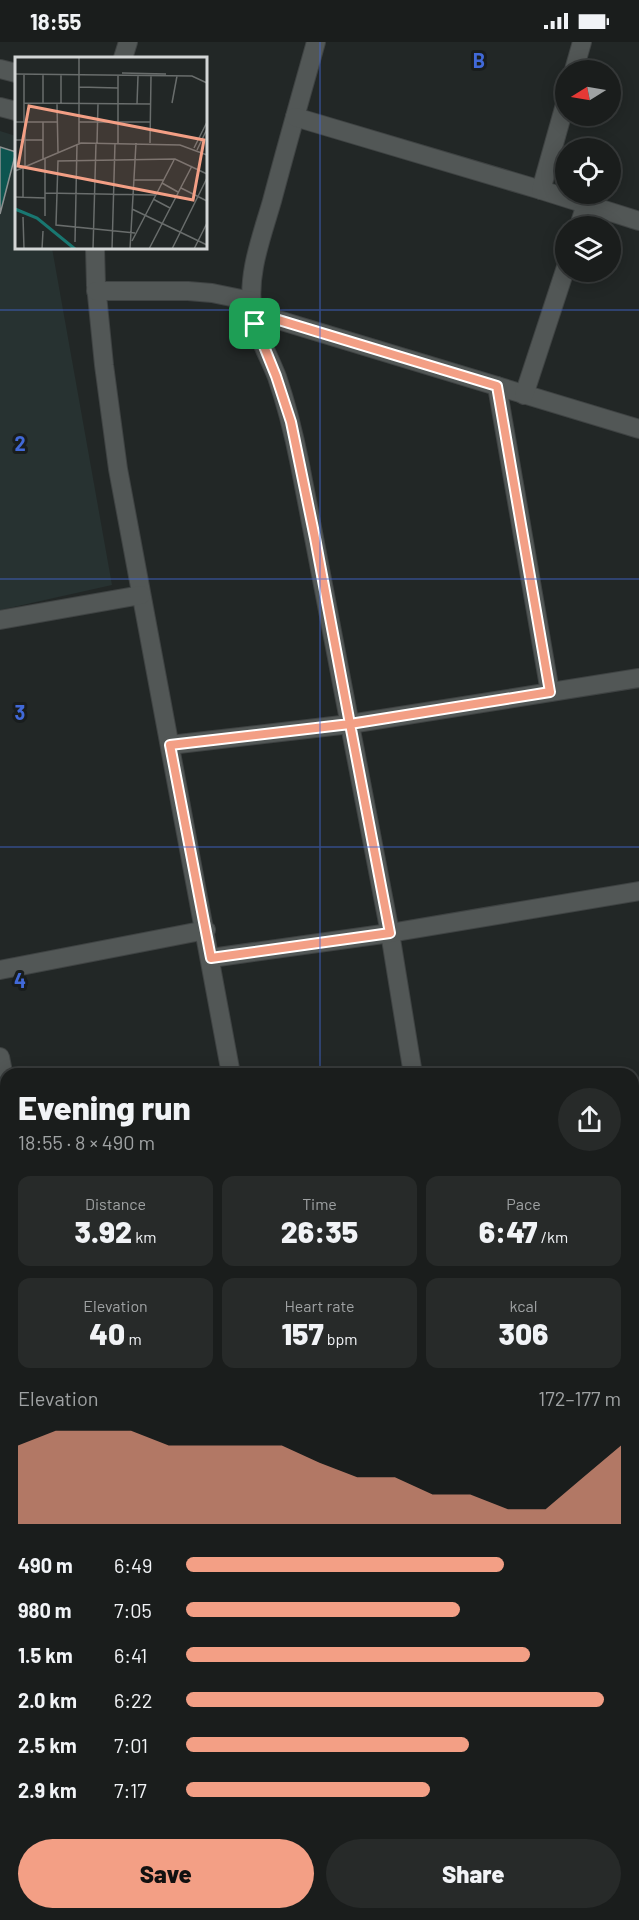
<!DOCTYPE html>
<html lang="en">
<head>
<meta charset="utf-8">
<style>
	body { margin:0; font-family:Barlow,sans-serif; background:#272a29; color:#f1f3f6; height:100vh; display:flex; flex-direction:column; font-size:22px; white-space:nowrap }
	* { box-sizing:border-box; margin:0 }
	p { font-size:20px; color:#9fa2a3 }
	.icon { flex:none; width:33px; height:33px; fill:none; stroke:currentColor; stroke-width:2; stroke-linecap:round; stroke-linejoin:round }
	.map { position:relative; flex:1; overflow:hidden }
	.panel { position:absolute; left:0px; top:1026px; width:639px; height:852px; display:flex; flex-direction:column; background:#1a1d1c; border-radius:18px 18px 0 0; box-shadow:0 3px 15px #0003,0 0 0 2px #383b3b }
	.panel>* { flex:none }
	.needle { width:39px; rotate:259deg }
	.buttons { position:absolute; left:555px; top:18px; display:grid; gap:12px }
	.buttons a { display:grid; place-items:center; width:66px; height:66px; border-radius:50%; background:#1a1d1c; box-shadow:0 3px 15px #0003,0 0 0 2px #383b3b; font-size:30px }
	.pin { position:absolute; display:grid; place-items:center; width:51px; height:51px; color:#fff; margin:-26px; border-radius:12px; box-shadow:0 3px 9px #0006 }
	.round { display:grid; place-items:center; flex:none; width:63px; height:63px; border-radius:32px; background:#272a29 }
	.summary { display:flex; align-items:center; justify-content:space-between; height:102px; padding:0 18px }
	h1 { font-size:33px; font-weight:800; line-height:45px }
	.metrics { display:grid; grid-template-columns:repeat(3,1fr); gap:9px; height:102px; padding:6px 18px }
	.metrics div { display:grid; align-content:center; border-radius:12px; background:#272a29; text-align:center }
	.metrics b { font-size:30px; font-weight:800 }
	.metrics small { font-size:16px; font-weight:400 }
	.metrics p { font-size:16px }
	.chart { height:168px; padding:12px 18px }
	.chart p { display:flex; justify-content:space-between }
	.chart svg { width:100%; height:108px; margin-top:6px; fill:#f39f85; opacity:.7 }
	.primary-button { display:flex; gap:12px; margin-top:auto; padding:12px 18px }
	.primary-button a { flex:1; height:69px; border-radius:36px; background:#f39f85; color:#111; font-size:24px; font-weight:800; line-height:69px; text-align:center }
	.primary-button a+a { background:#272a29; color:#f1f3f6 }
	ul { padding:0 18px; list-style:none; font-size:20px }
	li { display:grid; grid-template-columns:96px 72px 1fr; align-items:center; height:45px }
	li i { height:15px; border-radius:8px; background:#f39f85 }
	.status { display:flex; justify-content:space-between; align-items:center; height:42px; padding:0 30px; background:#1a1d1c; direction:ltr }
	.status svg { height:16px; fill:currentColor }
	.map>svg:first-child { display:block }
	.built { fill:#273231 }
	.building { fill:#0d5550; stroke:#8c9191; stroke-width:1.5 }
	.lines { fill:none; stroke-linecap:round; stroke-linejoin:round }
	.minor-casing { stroke:#3f4343; stroke-width:20 }
	.minor { stroke:#525756; stroke-width:18 }
	.route-casing { stroke:#fff; stroke-width:12 }
	.route { stroke:#f39f85; stroke-width:8 }
	.grid { fill:none; stroke:#4169d8; stroke-width:1.5; stroke-opacity:0.55 }
	.inset-river { fill:none; stroke:#197771; stroke-width:3 }
	.inset-road { fill:none; stroke:#696d6c; stroke-width:1.5 }
	.view { fill:#f39f85; fill-opacity:0.15; stroke:#f39f85; stroke-width:3 }
	.inset-edge { fill:none; stroke:#d3d6d6; stroke-width:3 }
	.grid-label { font-size:20px; text-anchor:middle; font-weight:bold; fill:#4169d8; stroke:#191d1d; stroke-width:6; stroke-linejoin:round; paint-order:stroke }
</style>
</head>
<body>
<div class="status"><b>18:55</b><svg viewBox="0 0 49 12"><path d="M0 12V9h3v3zM5 12V6h3v6zM10 12V3h3v9zM15 12V0h3v12zM26 1h20v11H26zM47 4h2v5h-2z"/></svg></div>
<div class="map">
<svg width="639" height="1878" viewBox="0 0 639 1878">
	<rect width="100%" height="100%" fill="#222726"/>
	<!-- built -->
	<polygon class="built" points="0,89 16,94 16,206 52,206 112,543 0,568"/>
	<!-- building -->
	<polygon class="building" points="0,105 16,110 0,172"/>
	<g class="lines">
		<defs>
			<g id="minor">
				<path d="M316,0C301,53 286,106 272,159C262,194 246,234 253,271C256,293 269,314 277,335C287,364 294,393 300,423L390,891L413,1032"/>
				<polyline points="123,16 128,0"/>
				<polyline points="0,27 16,31"/>
				<polyline points="574,28 582,0"/>
				<polyline points="0,65 16,69"/>
				<polyline points="295,75 541,148 639,179"/>
				<polyline points="541,148 566,59"/>
				<polyline points="579,184 586,162"/>
				<polyline points="95,206 96,243 104,323 118,427 231,1032"/>
				<polyline points="96,249 188,249 212,251 251,259"/>
				<polyline points="252,270 639,387"/>
				<polyline points="497,344 550,650"/>
				<polyline points="524,353 566,225"/>
				<polyline points="0,578 141,553"/>
				<polyline points="170,703 350,682 639,636"/>
				<polyline points="211,916 390,891 639,849"/>
				<polyline points="0,928 206,888"/>
				<polyline points="0,1015 6,1045"/>
				<polyline points="633,1051 639,1050"/>
				<polyline points="0,1145 6,1144"/>
				<polyline points="633,1248 639,1247"/>
				<polyline points="0,1348 6,1346"/>
				<polyline points="633,1451 639,1450"/>
				<polyline points="0,1583 6,1581"/>
				<polyline points="633,1585 639,1583"/>
				<polyline points="633,1787 639,1795"/>
				<polyline points="169,1872 170,1878"/>
				<polyline points="363,1872 364,1878"/>
				<polyline points="253,1878 285,1872"/>
			</g>
		</defs>
		<!-- minor casing -->
		<use href="#minor" class="minor-casing"/>
		<!-- minor -->
		<use href="#minor" class="minor"/>
	</g>
	<g class="lines">
		<defs>
			<polyline id="route" points="255,282 276,334 291,380 315,496 350,682 170,703 211,916 390,891 350,682 550,650 497,344 252,270 255,282"/>
		</defs>
		<!-- route casing -->
		<use href="#route" class="route-casing"/>
		<!-- route -->
		<use href="#route" class="route"/>
	</g>
	<!-- grid -->
	<path class="grid" d="M320,0V1032M0,268H639M0,537H639M0,805H639M0,1073H6M633,1073H639M0,1341H6M633,1341H639M0,1610H6M633,1610H639M320,1872V1878"/>
	<!-- overview -->
	<g transform="translate(15 15)">
		<rect width="192" height="192" fill="#222726"/>
		<path class="inset-river" d="M0,152L22,161L60,192"/>
		<path class="inset-road" d="M107,16L151,17M0,17L177,19L192,26M9,17V65M28,18V47M46,18V47M64,30L103,31M9,46L136,47M157,46L162,19M42,47L43,95M122,47L123,19M0,65H42M28,65V102M64,65H136M0,83H28M64,86V0M82,86L83,47M103,86V19M135,86L136,19M179,91L192,65M182,93L192,72M8,111V141M10,111V65M0,114L66,86L165,88L192,98M119,123H148M147,126L163,135M166,131L192,144M30,136L140,138M0,140L30,141M138,142L155,151M117,152L192,188M30,159V101M8,160L9,192M120,176L41,168L43,104L160,102L192,117M117,184L159,103M60,185L62,87M27,192L28,174M78,192L81,86M97,192L100,86M115,192L121,86M134,192L177,109M157,192L192,121M179,192L192,166"/>
		<path class="view" d="M14,49L189,83L178,143L3,109Z"/>
		<rect width="192" height="192" class="inset-edge"/>
	</g>
	<g class="grid-label">
		<text x="479" y="26">B</text>
		<text x="20" y="409">2</text>
		<text x="20" y="678">3</text>
		<text x="20" y="946">4</text>
	</g>
</svg>
<div class="buttons">
<a><svg class="needle" viewBox="-14 -14 28 28"><path d="M0-13l5 13h-10z" fill="#e53935"/><path d="M0 13l5-13h-10z" fill="#9fa2a3"/></svg></a>
<a><svg class="icon" aria-label="locate" viewBox="0 0 24 24"><circle cx="12" cy="12" r="6"/><path d="M12 2v4M12 18v4M2 12h4M18 12h4"/></svg></a>
<a><svg class="icon" aria-label="layers" viewBox="0 0 24 24"><path d="M12 4l9 5-9 5-9-5zM3 14l9 5 9-5"/></svg></a>
</div>
<div class="pin" style="left:255px;top:282px;background:#1e9e55"><svg class="icon" aria-label="arrive" viewBox="0 0 24 24"><path d="M6 21V4h12l-3 4 3 4H6"/></svg></div>
<section class="panel">
<div class="summary"><div><h1>Evening run</h1><p>18:55 · 8 × 490 m</p></div><a class="round"><svg class="icon" aria-label="share" viewBox="0 0 24 24"><path d="M12 15V3M7 8l5-5 5 5M5 13v7h14v-7"/></svg></a></div>
<div class="metrics">
<div><p>Distance</p><b>3.92<small> km</small></b></div>
<div><p>Time</p><b>26:35</b></div>
<div><p>Pace</p><b>6:47<small> /km</small></b></div>
</div>
<div class="metrics">
<div><p>Elevation</p><b>40<small> m</small></b></div>
<div><p>Heart rate</p><b>157<small> bpm</small></b></div>
<div><p>kcal</p><b>306</b></div>
</div>
<div class="chart"><p><span>Elevation</span>172–177 m</p>
<svg viewBox="0 0 160 44" preserveAspectRatio="none"><path d="M0 44V12L10 6L20 6L30 6L40 12L50 12L60 12L70 12L80 19L90 25L100 25L110 32L120 32L130 38L140 38L150 25L160 12V44z"/></svg>
</div>
<ul>
<li><b>490 m</b>6:49<i style="width:73%"></i></li>
<li><b>980 m</b>7:05<i style="width:63%"></i></li>
<li><b>1.5 km</b>6:41<i style="width:79%"></i></li>
<li><b>2.0 km</b>6:22<i style="width:96%"></i></li>
<li><b>2.5 km</b>7:01<i style="width:65%"></i></li>
<li><b>2.9 km</b>7:17<i style="width:56%"></i></li>
</ul>
<div class="primary-button"><a>Save</a><a>Share</a></div>
</section>
</div>
</body>
</html>
